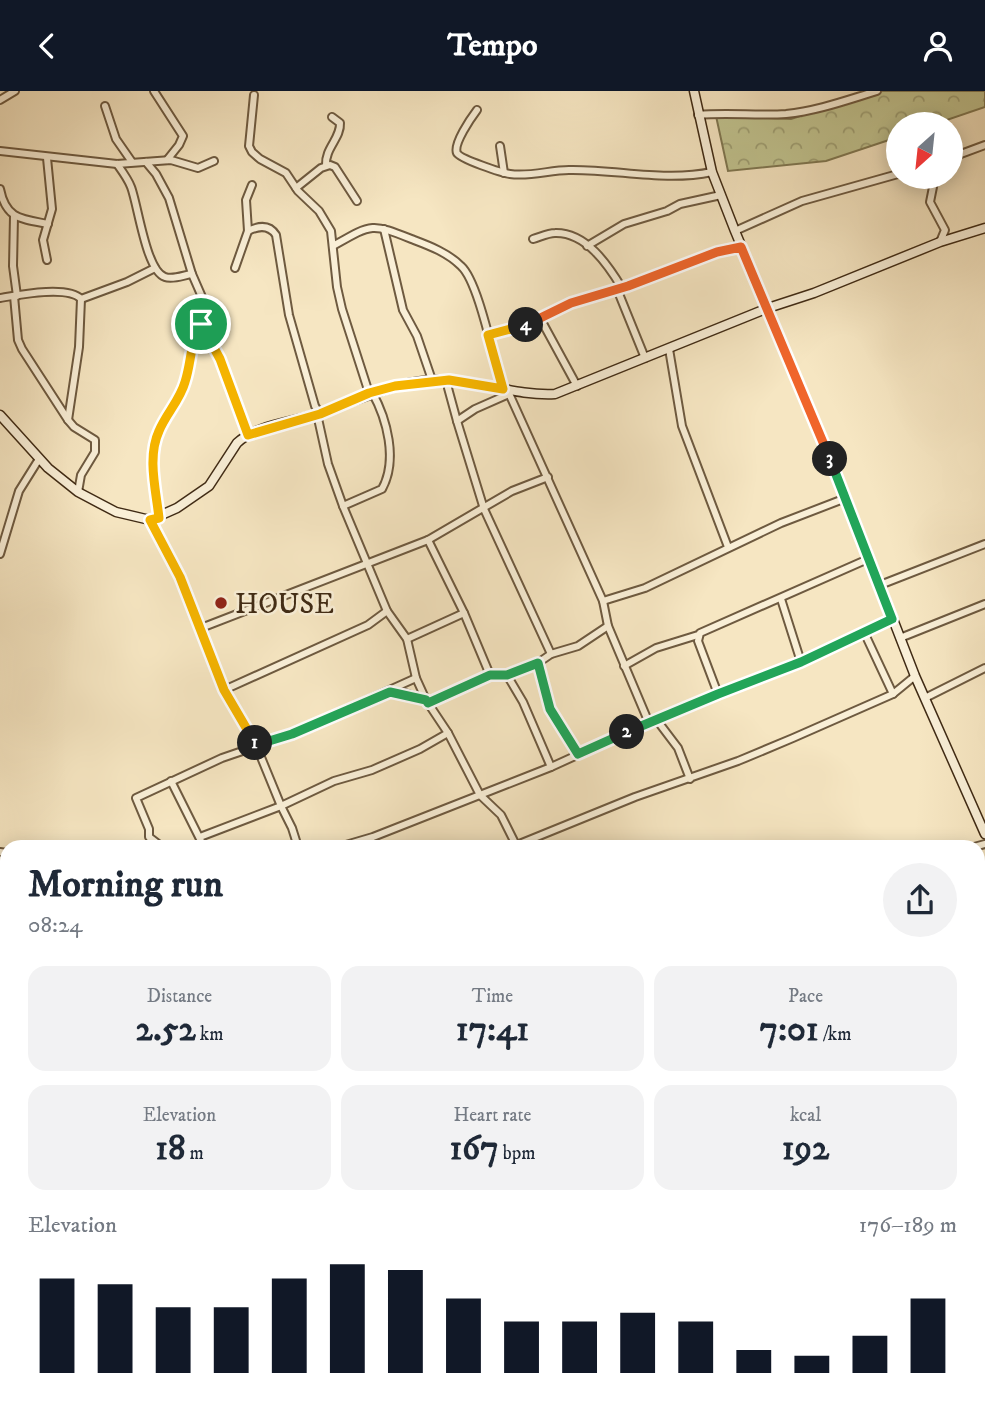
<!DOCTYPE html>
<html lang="en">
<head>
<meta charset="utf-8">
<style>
	body { margin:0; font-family:"IM FELL DW Pica",serif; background:#f2f2f3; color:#1f2937; height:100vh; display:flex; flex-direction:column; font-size:26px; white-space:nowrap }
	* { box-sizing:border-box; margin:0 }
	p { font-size:23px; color:#747a83 }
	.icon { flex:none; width:38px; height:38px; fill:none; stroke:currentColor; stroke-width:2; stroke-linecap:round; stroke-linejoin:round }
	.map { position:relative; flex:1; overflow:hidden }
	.drawer { position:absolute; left:0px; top:749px; width:985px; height:569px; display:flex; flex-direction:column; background:#fff; border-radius:21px 21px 0 0; box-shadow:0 4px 18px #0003 }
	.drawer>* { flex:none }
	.needle { width:46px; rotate:207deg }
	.tools { position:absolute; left:886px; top:21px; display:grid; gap:14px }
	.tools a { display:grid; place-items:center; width:77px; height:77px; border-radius:50%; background:#fff; box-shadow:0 4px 18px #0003; font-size:35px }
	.pin { position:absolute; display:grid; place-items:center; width:60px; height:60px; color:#fff; margin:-30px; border:4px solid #fff; border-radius:50%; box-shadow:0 2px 7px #0007 }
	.km { position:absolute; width:35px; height:35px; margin:-18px; border-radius:50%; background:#222; color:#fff; font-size:19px; line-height:35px; text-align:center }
	.round { display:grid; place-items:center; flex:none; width:74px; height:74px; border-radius:37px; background:#f2f2f3 }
	.overview { display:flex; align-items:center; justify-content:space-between; height:119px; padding:0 28px }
	h1 { font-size:38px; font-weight:800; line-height:52px }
	.stats { display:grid; grid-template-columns:repeat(3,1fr); gap:10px; height:119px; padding:7px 28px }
	.stats div { display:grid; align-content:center; border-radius:18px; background:#f2f2f3; text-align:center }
	.stats b { font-size:35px; font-weight:800 }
	.stats small { font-size:19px; font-weight:400 }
	.stats p { font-size:19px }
	.chart { height:196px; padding:14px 28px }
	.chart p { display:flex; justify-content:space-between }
	.chart svg { width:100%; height:126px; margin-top:7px; stroke:#111827; stroke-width:6 }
	header { display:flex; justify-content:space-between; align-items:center; height:91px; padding:0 28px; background:#111827; color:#fff; font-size:32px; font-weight:800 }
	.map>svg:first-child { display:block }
	.forest { fill:url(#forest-crowns); stroke:#807852; stroke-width:2 }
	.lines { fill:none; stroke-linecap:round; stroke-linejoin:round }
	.street-casing { stroke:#6e5a40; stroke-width:10 }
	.secondary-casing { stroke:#402b15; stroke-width:11 }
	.street { stroke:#f9efd7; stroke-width:6 }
	.secondary { stroke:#f9efd7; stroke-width:8 }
	.split-1-casing { stroke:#fff; stroke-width:14 }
	.split-2-casing { stroke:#fff; stroke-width:14 }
	.split-3-casing { stroke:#fff; stroke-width:14 }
	.split-4-casing { stroke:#fff; stroke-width:14 }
	.split-5-casing { stroke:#fff; stroke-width:14 }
	.split-1 { stroke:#f5b400; stroke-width:9 }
	.split-2 { stroke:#22a559; stroke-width:9 }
	.split-3 { stroke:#22a559; stroke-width:9 }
	.split-4 { stroke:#f0652b; stroke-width:9 }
	.split-5 { stroke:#f5b400; stroke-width:9 }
	.poi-dot { fill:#8f2418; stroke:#f9efd7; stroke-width:2.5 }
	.labels { text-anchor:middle; stroke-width:5; stroke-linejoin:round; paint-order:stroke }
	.poi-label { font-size:28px; fill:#402b15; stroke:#f9efd7; text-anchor:start }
</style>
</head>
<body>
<header><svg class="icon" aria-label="back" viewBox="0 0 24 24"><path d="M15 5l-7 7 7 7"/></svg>Tempo<svg class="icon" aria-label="person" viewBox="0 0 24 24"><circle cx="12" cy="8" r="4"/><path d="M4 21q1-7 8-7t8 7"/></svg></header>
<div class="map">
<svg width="985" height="1317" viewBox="0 0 985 1317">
	<defs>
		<pattern id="forest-crowns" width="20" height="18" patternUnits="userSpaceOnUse" patternTransform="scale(1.75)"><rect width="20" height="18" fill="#c1c490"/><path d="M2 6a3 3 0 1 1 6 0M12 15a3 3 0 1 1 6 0" fill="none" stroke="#9e9f74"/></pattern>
	</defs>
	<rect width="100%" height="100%" fill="#f6e6c2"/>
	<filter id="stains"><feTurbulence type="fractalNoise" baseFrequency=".00286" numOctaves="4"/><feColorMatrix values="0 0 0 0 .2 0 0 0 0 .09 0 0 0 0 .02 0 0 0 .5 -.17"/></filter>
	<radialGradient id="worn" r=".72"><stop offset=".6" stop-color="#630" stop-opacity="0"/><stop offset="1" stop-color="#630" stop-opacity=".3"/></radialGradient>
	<!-- forest -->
	<polygon class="forest" points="879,0 985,0 985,16 935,33 898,33 898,46 826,70 728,80 716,25 791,28"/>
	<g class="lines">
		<defs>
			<g id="street">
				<polyline points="154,0 183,45 179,54 167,69"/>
				<polyline points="254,4 249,55 252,61 260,68 286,82 298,100 319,120 331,140 337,196 342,218 369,302"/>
				<polyline points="0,9 15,0"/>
				<polyline points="105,15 116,48 132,71"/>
				<path d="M477,19C471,27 453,53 457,62C460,68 502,82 510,83C530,86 550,79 569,79C617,78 664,91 712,81"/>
				<path d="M698,24C727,21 757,25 786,23C817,20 847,9 877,0"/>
				<polyline points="500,55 504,82"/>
				<polyline points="0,60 117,73 171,69 198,77 214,70"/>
				<polyline points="47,67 52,118 43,149 47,169"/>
				<polyline points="950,67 985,54"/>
				<polyline points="146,71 156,83 169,107 192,183 202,206 203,221 191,256 184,295 163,330 155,352 153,369 159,427"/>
				<path d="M117,73C122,80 128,88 131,96C138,114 146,180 165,186C173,189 184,184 192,183"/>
				<path d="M326,74C325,57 341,47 340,32L332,26"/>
				<polyline points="935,86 930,111 945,139 940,151"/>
				<polyline points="296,97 321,77 330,74 335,76 357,110"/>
				<path d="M0,98C6,128 21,128 48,133"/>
				<polyline points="14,125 13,175 17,205"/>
				<polyline points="384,138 403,219 417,245 432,289"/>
				<path d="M248,140C258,135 269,133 276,144L289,224L315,315L320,323"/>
				<polyline points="735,140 802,110 898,83"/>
				<path d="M533,148C540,146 548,142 555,142C586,141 608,174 622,197"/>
				<path d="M333,155C373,132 371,132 414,149C430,155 448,162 461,175C479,191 494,271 503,298"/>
				<polyline points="587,155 624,133 667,120 680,113 721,104"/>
				<polyline points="235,177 248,140 246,109 252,94"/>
				<polyline points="617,198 645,267"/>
				<polyline points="14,205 18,249 22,258 68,329 74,336 95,349 95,361 81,384 78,401"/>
				<path d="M0,207C18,204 68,194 81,208L79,256L68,329"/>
				<polyline points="81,208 127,191 155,177"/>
				<polyline points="540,227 577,295"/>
				<polyline points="200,233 220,268 248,344"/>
				<polyline points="488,244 529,232 571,212 628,196 717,161 741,156"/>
				<polyline points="669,258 682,335 728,456"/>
				<polyline points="449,289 448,297 457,330 484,418 551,563"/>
				<polyline points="507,298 603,510 608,535 649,632"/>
				<polyline points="317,323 328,373 343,415 387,520 407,548 416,587 426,609 448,642 480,704 501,724 516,754"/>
				<polyline points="457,330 475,318 509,303"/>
				<path d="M343,415L382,398C398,369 387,328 372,301"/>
				<polyline points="150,429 180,486 224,599 256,654 281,715 292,737 298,756"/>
				<polyline points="428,449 464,522 490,584"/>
				<polyline points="0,463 19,400 39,368"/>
				<polyline points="880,494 985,453"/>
				<polyline points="781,508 801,571"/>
				<polyline points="603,510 645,497 781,432 846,407"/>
				<polyline points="201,537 428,449 512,400 548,386"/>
				<polyline points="864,541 893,603"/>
				<polyline points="900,547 985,513"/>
				<polyline points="407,548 464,522"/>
				<polyline points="538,572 550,618 578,663"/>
				<polyline points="624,575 656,557 698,544"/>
				<polyline points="507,584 523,611 551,676"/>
				<polyline points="224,599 368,534 387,520"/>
				<polyline points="387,602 405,602 426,609"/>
				<polyline points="718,603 698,550 700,542 868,468"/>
				<polyline points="925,607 985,577"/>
				<polyline points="428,612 490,584 507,584 538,572 551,563 578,555 608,535"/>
				<polyline points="656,628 678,657 690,688"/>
				<polyline points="171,690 204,756"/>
				<polyline points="200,746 281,715 334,690 372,679 420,658 448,642"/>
				<polyline points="162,756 149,746 149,738 136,707 222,667 292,643 416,587"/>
				<polyline points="339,756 373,746 551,676 656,628 801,571 892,528"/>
				<polyline points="512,756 635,706 738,670 793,647 893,603 915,585"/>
				<polyline points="974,756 985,753"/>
				<polyline points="0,761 7,762"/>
				<polyline points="0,828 7,830"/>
				<polyline points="978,834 985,830"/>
				<polyline points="978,869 985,882"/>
				<polyline points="0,892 7,894"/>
				<polyline points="0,955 7,969"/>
				<polyline points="0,991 7,986"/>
				<polyline points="978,991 985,988"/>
				<polyline points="978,995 985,1010"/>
				<polyline points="978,1030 985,1027"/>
				<polyline points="0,1066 7,1060"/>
				<polyline points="978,1090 985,1087"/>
				<polyline points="978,1151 985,1147"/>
				<polyline points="978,1213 985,1210"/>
				<polyline points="0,1289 7,1287"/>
				<polyline points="19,1311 20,1317"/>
				<polyline points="91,1311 93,1317"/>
				<polyline points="202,1311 203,1317"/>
				<polyline points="310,1311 311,1317"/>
				<polyline points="414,1311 415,1317"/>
				<polyline points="735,1311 738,1317"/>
				<polyline points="358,1317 385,1311"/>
				<polyline points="535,1317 547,1311"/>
				<polyline points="982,1317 985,1316"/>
			</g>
			<g id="secondary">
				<polyline points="694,0 712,81 735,140 846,407 915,585 985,743"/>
				<path d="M0,324L48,377L78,401L116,421L150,429L177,417L209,395L237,352C257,333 297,331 323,321C363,307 403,287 447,289C483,291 519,305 555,303L768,217L814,202L940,151L985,137"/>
			</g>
		</defs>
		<!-- street casing -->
		<use href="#street" class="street-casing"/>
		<!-- secondary casing -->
		<use href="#secondary" class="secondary-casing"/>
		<!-- street -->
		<use href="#street" class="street"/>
		<!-- secondary -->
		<use href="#secondary" class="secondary"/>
	</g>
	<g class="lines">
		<defs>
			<path id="split-1" d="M201,233C189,256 192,269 185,291C180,309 166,323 159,340C147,366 156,399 159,427L150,429L180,486L224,599L255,652"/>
			<polyline id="split-2" points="255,652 256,654 292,643 390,601 426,609 428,612 490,584 507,584 538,572 550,618 578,663 627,641"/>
			<polyline id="split-3" points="627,641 718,603 801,571 892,528 830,368"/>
			<polyline id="split-4" points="526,234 571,212 628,195 717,161 741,156 830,368"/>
			<polyline id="split-5" points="201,233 220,268 248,344 320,323 369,302 395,295 449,289 503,298 488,244 526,234"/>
		</defs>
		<!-- split-1 casing -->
		<use href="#split-1" class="split-1-casing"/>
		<!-- split-2 casing -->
		<use href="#split-2" class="split-2-casing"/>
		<!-- split-3 casing -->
		<use href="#split-3" class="split-3-casing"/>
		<!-- split-4 casing -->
		<use href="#split-4" class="split-4-casing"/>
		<!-- split-5 casing -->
		<use href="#split-5" class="split-5-casing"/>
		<!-- split-1 -->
		<use href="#split-1" class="split-1"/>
		<!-- split-2 -->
		<use href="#split-2" class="split-2"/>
		<!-- split-3 -->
		<use href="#split-3" class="split-3"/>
		<!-- split-4 -->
		<use href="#split-4" class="split-4"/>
		<!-- split-5 -->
		<use href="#split-5" class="split-5"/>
	</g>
	<!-- markers -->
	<circle class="poi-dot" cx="221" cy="512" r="7"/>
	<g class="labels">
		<!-- poi labels -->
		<g class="poi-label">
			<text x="235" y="522">HOUSE</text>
		</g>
	</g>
	<rect width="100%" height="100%" filter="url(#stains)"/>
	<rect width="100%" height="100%" fill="url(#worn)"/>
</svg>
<div class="tools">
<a><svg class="needle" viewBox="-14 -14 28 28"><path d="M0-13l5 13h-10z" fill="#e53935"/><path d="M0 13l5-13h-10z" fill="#747a83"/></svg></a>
</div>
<div class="pin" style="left:201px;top:233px;background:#1e9e55"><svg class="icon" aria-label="arrive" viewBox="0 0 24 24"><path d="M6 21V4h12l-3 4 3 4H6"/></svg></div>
<b class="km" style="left:255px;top:652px">1</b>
<b class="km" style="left:627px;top:641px">2</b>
<b class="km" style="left:830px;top:368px">3</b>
<b class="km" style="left:526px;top:234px">4</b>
<section class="drawer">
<div class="overview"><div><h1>Morning run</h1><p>08:24</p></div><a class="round"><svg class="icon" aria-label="share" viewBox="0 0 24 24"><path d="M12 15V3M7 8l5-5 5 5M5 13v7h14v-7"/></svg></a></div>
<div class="stats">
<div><p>Distance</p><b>2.52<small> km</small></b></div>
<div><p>Time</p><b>17:41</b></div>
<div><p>Pace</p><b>7:01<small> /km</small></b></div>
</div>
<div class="stats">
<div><p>Elevation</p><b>18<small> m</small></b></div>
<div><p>Heart rate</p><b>167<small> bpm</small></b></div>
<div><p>kcal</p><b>192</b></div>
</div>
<div class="chart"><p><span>Elevation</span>176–189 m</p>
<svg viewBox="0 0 160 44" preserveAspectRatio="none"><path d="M5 44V11M15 44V13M25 44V21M35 44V21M45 44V11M55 44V6M65 44V8M75 44V18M85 44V26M95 44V26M105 44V23M115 44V26M125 44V36M135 44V38M145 44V31M155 44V18"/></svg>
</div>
</section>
</div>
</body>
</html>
